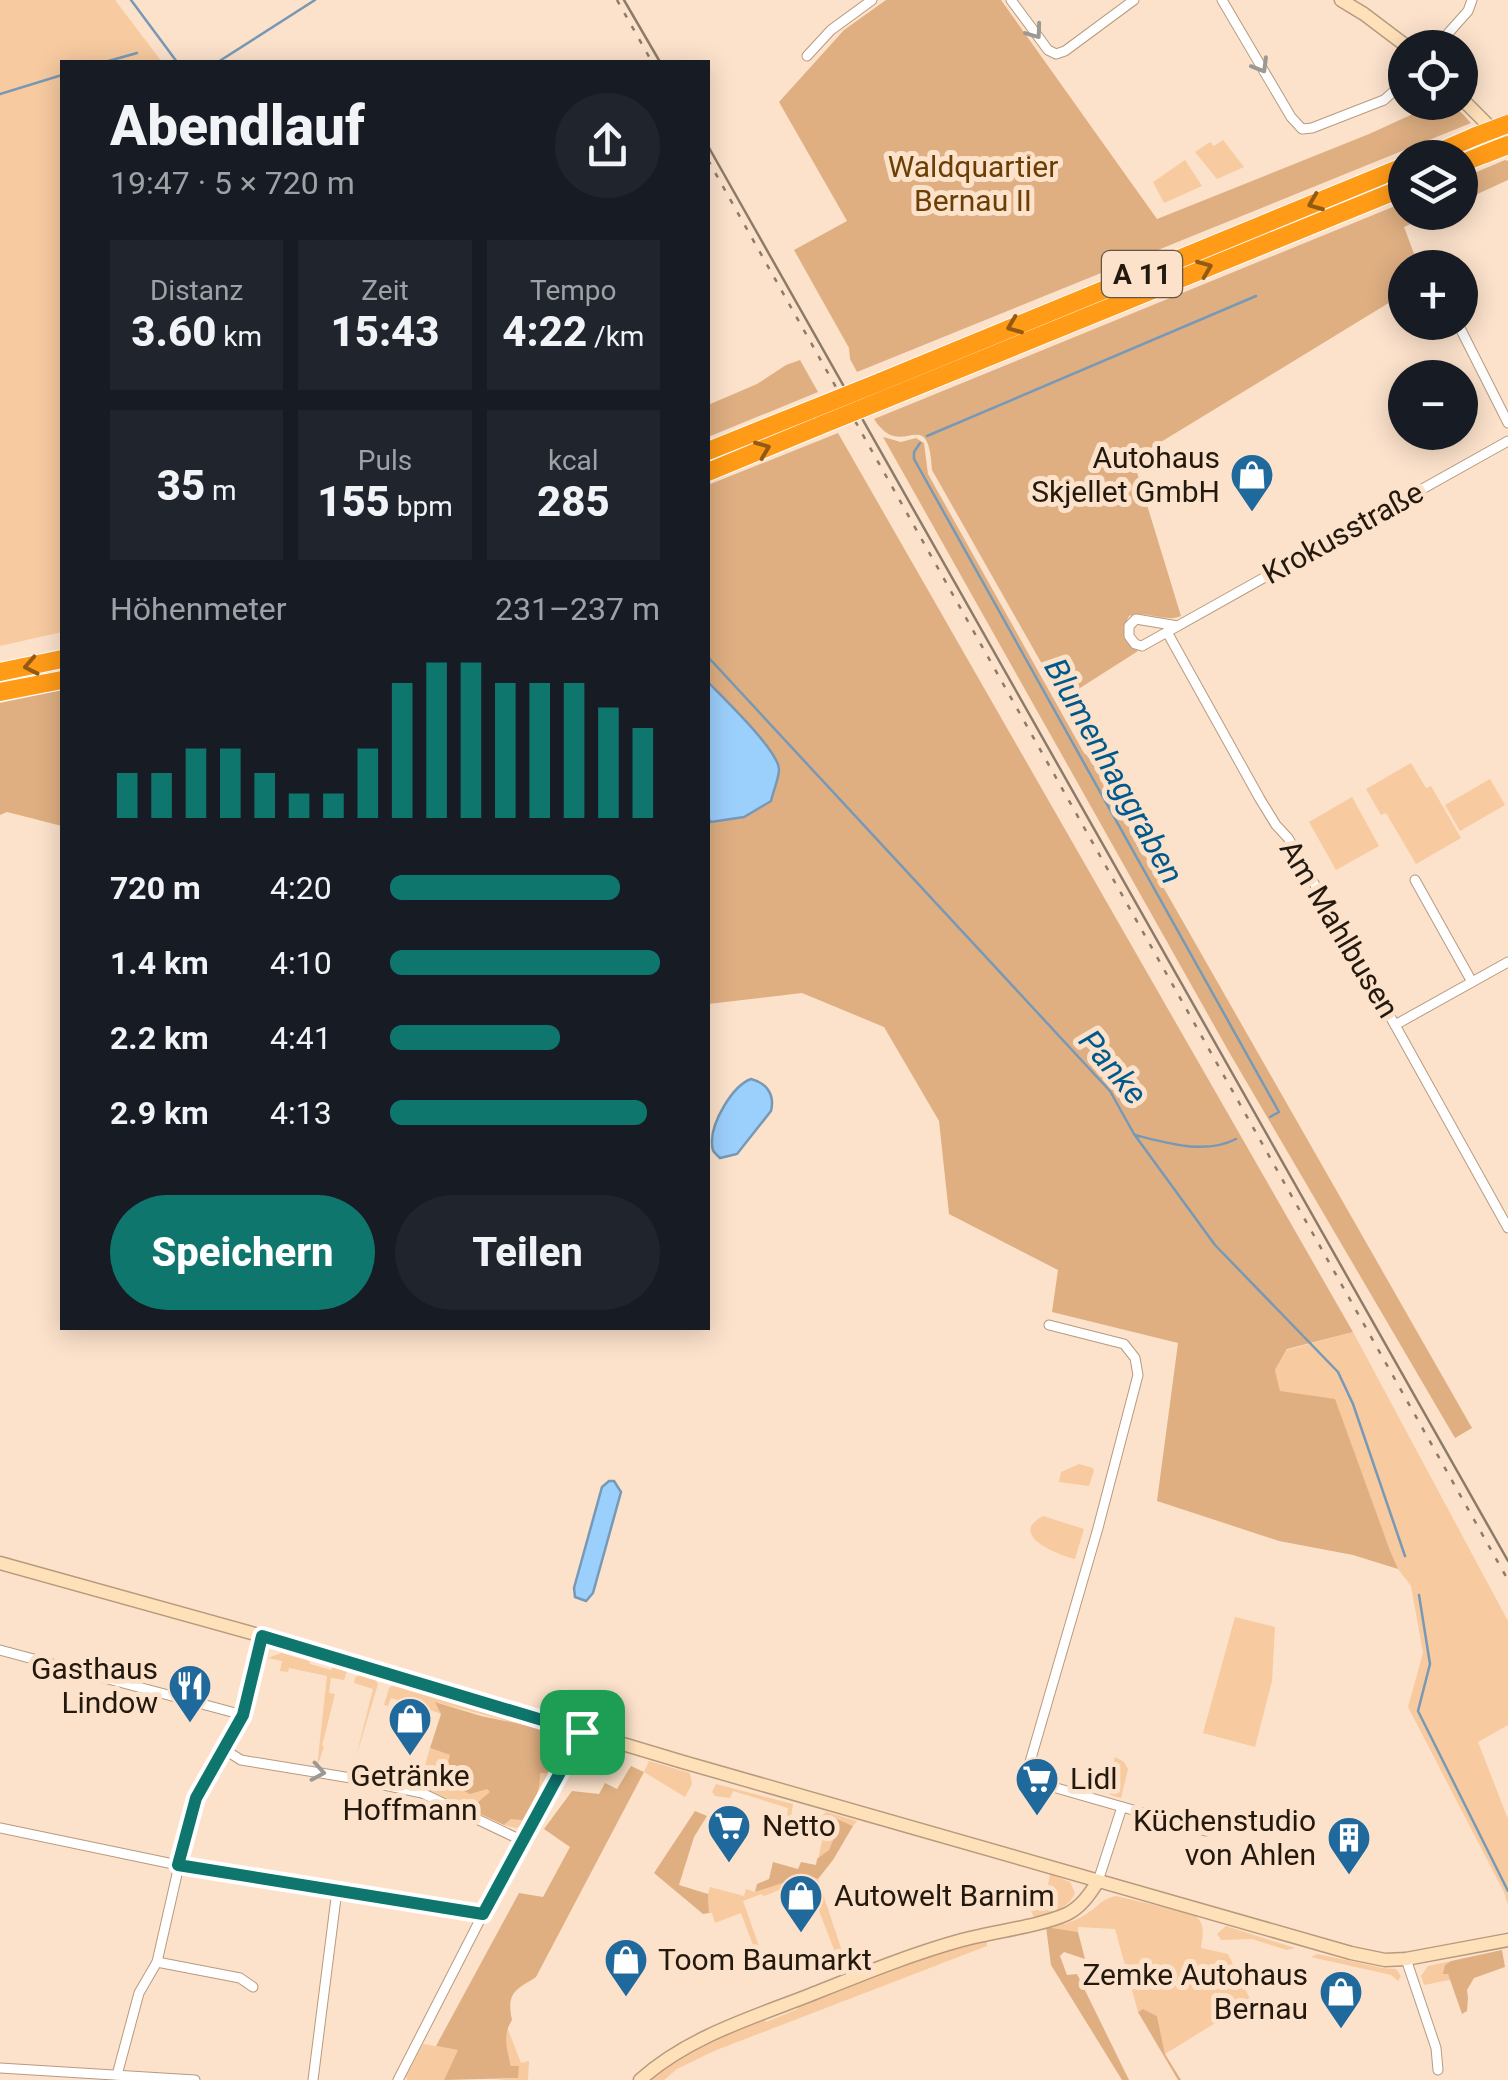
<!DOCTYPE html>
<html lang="de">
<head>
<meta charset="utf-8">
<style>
	body { margin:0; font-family:Roboto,sans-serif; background:#20242c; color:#f1f3f6; height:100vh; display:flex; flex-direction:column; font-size:38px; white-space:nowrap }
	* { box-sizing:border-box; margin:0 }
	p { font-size:32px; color:#9ea1a6 }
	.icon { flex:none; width:55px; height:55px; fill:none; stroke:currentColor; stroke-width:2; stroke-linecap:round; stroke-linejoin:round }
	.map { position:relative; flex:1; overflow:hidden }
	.panel { position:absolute; left:60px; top:60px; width:650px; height:1270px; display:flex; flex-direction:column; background:#171b24; border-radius:0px; box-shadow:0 5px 25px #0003 }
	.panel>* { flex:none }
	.controls { position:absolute; left:1388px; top:30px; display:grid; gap:20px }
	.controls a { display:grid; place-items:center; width:90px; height:90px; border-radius:50%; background:#171b24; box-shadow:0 5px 25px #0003; font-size:50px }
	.pin { position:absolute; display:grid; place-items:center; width:85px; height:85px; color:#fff; margin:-42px; border-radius:20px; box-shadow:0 5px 15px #0006 }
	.round { display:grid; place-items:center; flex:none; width:105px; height:105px; border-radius:52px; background:#20242c }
	.overview { display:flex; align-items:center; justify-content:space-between; height:170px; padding:0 50px }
	h1 { font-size:55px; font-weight:800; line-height:75px }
	.figures { display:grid; grid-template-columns:repeat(3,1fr); gap:15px; height:170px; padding:10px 50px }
	.figures div { display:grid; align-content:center; border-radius:0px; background:#20242c; text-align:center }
	.figures b { font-size:42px; font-weight:800 }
	.figures small { font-size:28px; font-weight:400 }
	.figures p { font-size:28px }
	.chart { height:280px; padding:20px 50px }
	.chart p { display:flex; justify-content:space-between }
	.chart svg { width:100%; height:180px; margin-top:10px; stroke:#0f766e; stroke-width:6 }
	.button { display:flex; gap:20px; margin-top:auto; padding:20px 50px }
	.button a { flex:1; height:115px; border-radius:60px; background:#0f766e; color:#fff; font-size:40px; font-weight:800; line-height:115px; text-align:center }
	.button a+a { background:#20242c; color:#f1f3f6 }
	ul { padding:0 50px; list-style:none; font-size:32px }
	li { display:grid; grid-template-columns:160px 120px 1fr; align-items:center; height:75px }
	li i { height:25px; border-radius:12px; background:#0f766e }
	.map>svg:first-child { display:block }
	.green { fill:#f7caa0 }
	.forest { fill:#dfaf82 }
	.water { fill:#9cd0fc; stroke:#7899b5; stroke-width:2.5 }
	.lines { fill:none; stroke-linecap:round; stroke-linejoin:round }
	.stream { stroke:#7899b5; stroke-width:2.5 }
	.minor-casing { stroke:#b89a7e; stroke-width:11 }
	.secondary-casing { stroke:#b89a7e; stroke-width:15 }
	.motorway-casing { stroke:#fff; stroke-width:20 }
	.minor { stroke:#fff; stroke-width:9 }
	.secondary { stroke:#ffe1b9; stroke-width:12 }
	.motorway { stroke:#ff9b17; stroke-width:18 }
	.tram { stroke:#8d7b6a; stroke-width:2.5 }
	.rail { stroke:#8d7b6a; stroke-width:2.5; stroke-dasharray:5 10; stroke-linecap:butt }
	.motorway-bridge-casing { stroke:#fff; stroke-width:20; stroke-linecap:butt }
	.motorway-bridge { stroke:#ff9b17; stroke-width:18 }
	.oneway { stroke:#9c9893 }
	.oneway2 { stroke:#925a12 }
	.route-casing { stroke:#fff; stroke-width:20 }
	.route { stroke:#0f766e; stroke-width:12 }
	.labels { text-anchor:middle; stroke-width:10; stroke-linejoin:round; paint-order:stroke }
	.shield { fill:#fce2cb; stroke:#655547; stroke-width:2.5 }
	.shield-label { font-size:28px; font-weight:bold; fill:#24190e }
	.park-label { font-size:30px; fill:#6b3e04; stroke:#fce2cb }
	.poi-label { font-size:30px; fill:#24190e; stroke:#fce2cb; text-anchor:end }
	.street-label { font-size:30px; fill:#24190e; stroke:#fce2cb }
	.water-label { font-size:32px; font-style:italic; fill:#00598d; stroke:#fce2cb }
</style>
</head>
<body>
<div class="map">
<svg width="1508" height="2080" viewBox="0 0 1508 2080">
	<rect width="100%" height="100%" fill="#fce2cb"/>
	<!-- green -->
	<g class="green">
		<polygon points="0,0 115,0 162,62 62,62 62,632 0,646"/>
		<polygon points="1223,140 1244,167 1217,179 1195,152 1210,142 1214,146"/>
		<polygon points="1185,160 1202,186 1164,203 1153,182"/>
		<polygon points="1411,763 1426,788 1431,786 1461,838 1416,864 1386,813 1381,815 1366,789"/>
		<polygon points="1490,779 1505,805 1460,831 1445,805"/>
		<polygon points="1352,797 1379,846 1336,870 1309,822"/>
		<polygon points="1353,1332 1508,1621 1508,1725 1478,1742 1508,1819 1508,1905 1504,1892 1408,1707 1423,1653 1411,1586 1398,1569 1389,1548 1280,1391 1275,1370 1287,1350"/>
		<polygon points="1079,1464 1093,1468 1094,1471 1089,1486 1059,1482 1061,1472"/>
		<path d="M1043,1516L1084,1529L1075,1559C1058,1555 1007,1535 1043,1516Z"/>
		<polygon points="1235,1617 1275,1627 1272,1681 1255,1747 1203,1733"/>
		<polygon points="281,1653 309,1661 310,1664 331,1670 334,1665 347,1671 344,1680 331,1678 329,1693 335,1694 322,1746 324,1747 317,1767 327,1676 289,1668 288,1672 280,1671 282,1661 268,1658"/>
		<polygon points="361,1673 373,1676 378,1684 356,1757 373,1689 354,1683 355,1678"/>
		<path d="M397,1683L557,1730L565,1737L568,1749L528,1823L516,1828L504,1825L511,1819H516L540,1773H547L562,1750C556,1745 550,1739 543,1735C515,1720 468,1712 437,1702L442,1714L391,1698L388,1706L384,1705L389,1688Z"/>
		<polygon points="430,1748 450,1755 491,1792 478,1802 478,1813 425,1788 420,1783"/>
		<polygon points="1115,1757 1124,1762 1128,1769 1121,1798 1108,1794"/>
		<polygon points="649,1761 690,1773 692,1784 685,1797 644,1772"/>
		<polygon points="716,1784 793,1804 791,1817 787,1816 788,1808 733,1791 730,1798 715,1796 712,1792"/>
		<polygon points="826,1812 857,1821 853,1826 827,1816 835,1834 829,1851 818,1859 825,1828 818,1825 821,1817"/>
		<path d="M1050,1874L1070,1882L1075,1893C1068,1910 1050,1913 1034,1917L1029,1907L1045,1902Z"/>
		<polygon points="807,1875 818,1879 842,1951 835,1952 809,1885 795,1884 764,1896 761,1894 743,1901 759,1946 754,1948 741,1913 715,1923 712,1913 709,1913 708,1894 710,1887 744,1896 746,1889 755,1892"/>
		<path d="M1116,1896L1193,1914C1206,1923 1203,1934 1201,1948L1228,1954L1251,2001L1165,2054L1157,2016L1143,2009L1138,2012L1115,1929L1078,1927V1932L1046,1927C1061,1925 1075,1922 1088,1913C1100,1905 1100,1900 1116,1896Z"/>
		<polygon points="1226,1926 1295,1948 1287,1950 1252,1939 1221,1940 1217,1934"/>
		<path d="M987,1938V1946L714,2051L677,2069L664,2080H650C682,2051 725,2035 765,2019L766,2022L798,2009L797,2005L917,1960Z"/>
		<polygon points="1317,1954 1383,1968 1396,1969 1401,1976 1398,1981 1391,1975 1311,1957"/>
		<polygon points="1451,1961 1445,1965 1450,1980 1424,1985 1421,1976 1428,1966"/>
		<path d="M507,2027L521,2063L529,2061L528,2080H493L518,2078C508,2063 504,2045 507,2027Z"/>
		<polygon points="423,2044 459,2050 444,2080 407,2080 406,2076"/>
	</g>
	<!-- forest -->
	<g class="forest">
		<path d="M886,0H1001L1157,219L1369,134L1437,103C1453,102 1461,112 1471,123L857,372L850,359L849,348L794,250L847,221L779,102L844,30Z"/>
		<polygon points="1505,160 1508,161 1508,180 1460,202 1460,179"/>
		<path d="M1405,202V212L1435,213L1404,227L1419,267L1405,268V293L1133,459L1181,616C1165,623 1147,610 1129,616C1122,630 1124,642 1138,651L1066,697L1055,687L932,470C928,400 902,464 874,419Z"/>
		<polygon points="800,360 818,392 708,437 708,405 757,384 786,365"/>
		<polygon points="838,433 1353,1332 1287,1349 1275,1370 1280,1391 1335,1399 1389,1548 1398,1569 1353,1555 1279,1541 1157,1501 1178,1343 1052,1312 1058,1270 949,1214 939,1121 884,1027 802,993 708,1004 708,819 711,822 766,745 708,682 708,485"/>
		<polygon points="883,437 901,442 916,438 924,443 928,474 1084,753 1089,757 1472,1428 1455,1438 1229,1052"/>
		<polygon points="62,690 62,826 7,812 0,815 0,703"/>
		<path d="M435,1702L481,1716L539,1728L543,1735L560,1740L562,1750L547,1773H540C540,1792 535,1806 522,1820L511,1819L504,1825L478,1813V1802L490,1792L487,1789L470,1794L462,1790L461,1777L447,1766L450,1755L430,1748L441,1714Z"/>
		<path d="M631,1766L644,1772L536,1977C516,1990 506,1992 512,2020C502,2035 507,2049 511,2066H519L518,2078L444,2080L458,2050L436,2046L519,1893L543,1897L570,1847L544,1829L572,1791L599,1794L605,1783L617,1789Z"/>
		<polygon points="695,1811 707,1816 694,1837 679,1885 708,1894 709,1913 703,1914 654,1873"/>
		<polygon points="827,1815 853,1826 833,1860 818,1879 807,1875 755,1892 757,1884 769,1879 773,1862 798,1869 801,1862 816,1865 817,1859 829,1850 835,1835 825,1828"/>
		<polygon points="1046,1927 1078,1932 1085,1959 1064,1952 1060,1956 1067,1975 1077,1974 1129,2080 1122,2080 1051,1965"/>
		<polygon points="1502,1950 1505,1967 1474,1978 1467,1990 1468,1998 1467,2011 1462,2014 1448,1974 1443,1974 1445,1965 1451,1961"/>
		<polygon points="1143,2009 1157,2016 1165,2054 1181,2080 1178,2080 1138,2012"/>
	</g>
	<!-- water -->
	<g class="water">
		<path d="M708,682C723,698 778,750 779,769C779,779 773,791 771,801L744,817L711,822L708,819Z"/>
		<path d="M751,1079C767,1083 775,1095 771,1111L737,1154L720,1158C714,1152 712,1152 712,1143C711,1123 732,1086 751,1079Z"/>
		<polygon points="609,1481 614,1481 621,1492 593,1593 586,1601 575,1597 574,1588 602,1487"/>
	</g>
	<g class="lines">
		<!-- stream -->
		<g class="stream">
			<polyline points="131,0 177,62"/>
			<polyline points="105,62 137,53"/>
			<polyline points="218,62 315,0"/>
			<polyline points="0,94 62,75"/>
			<polyline points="927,436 1256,296"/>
			<polyline points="920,443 914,452 914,459 1279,1112 1270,1117"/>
			<polyline points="708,657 1110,1091 1134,1134 1215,1245 1338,1372 1353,1404 1405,1556"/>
			<path d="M1135,1135C1167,1143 1205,1155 1236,1139"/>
			<polyline points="1419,1595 1430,1664 1418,1711 1508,1891"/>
		</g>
		<defs>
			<g id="minor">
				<polyline points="1011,0 1048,50 1056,54 1065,51 1134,0"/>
				<polyline points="1222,0 1291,117 1302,129 1312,128 1384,100 1405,81"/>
				<polyline points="1435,48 1468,11 1472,0"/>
				<polyline points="807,56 831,30 872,0"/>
				<polyline points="1457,322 1508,423"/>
				<polyline points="1178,626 1136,619 1129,626 1129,636 1135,644 1142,646 1508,441"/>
				<polyline points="1167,632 1260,799 1276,825 1288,838 1395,1025 1508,1228"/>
				<polyline points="1415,880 1472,982"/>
				<polyline points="1395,1025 1508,962"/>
				<polyline points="1049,1325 1124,1344 1135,1358 1138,1375 1098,1528 1025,1779 1206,1831"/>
				<polyline points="0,1650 243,1715"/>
				<polyline points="225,1750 241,1760 351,1778 422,1793 523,1841"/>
				<polyline points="0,1828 178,1865 483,1914"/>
				<polyline points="1098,1881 1122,1807"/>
				<polyline points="1406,1959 1436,2048 1438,2070"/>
				<polyline points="157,1962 240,1978 253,1987"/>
				<polyline points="0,2068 195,2080"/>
				<polyline points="117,2075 139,1993 157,1962 190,1817 202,1785 234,1735 243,1715 262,1636"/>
				<polyline points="313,2080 337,1890"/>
				<polyline points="398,2080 483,1914 582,1731"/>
			</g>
			<g id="secondary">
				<polyline points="1341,0 1364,14 1409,48"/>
				<polyline points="1460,97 1497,134"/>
				<polyline points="0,1563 262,1636 683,1762 1351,1953 1385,1960 1406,1959 1508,1940"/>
				<path d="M640,2080C688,2037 751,2018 810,1995C860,1975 911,1954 962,1940C995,1931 1037,1927 1067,1914C1081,1907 1090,1894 1098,1881"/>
			</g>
			<g id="motorway">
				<polyline points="1425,158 1476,136"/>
				<polyline points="1460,164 1485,154"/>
				<polyline points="880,382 1405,166"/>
				<polyline points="888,398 1405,187"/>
				<polyline points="708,451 810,410"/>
				<polyline points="708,472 819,426"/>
				<polyline points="0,672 62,659"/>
				<polyline points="0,692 62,680"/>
			</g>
		</defs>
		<!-- minor casing -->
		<use href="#minor" class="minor-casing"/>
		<!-- secondary casing -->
		<use href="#secondary" class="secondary-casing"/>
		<!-- motorway casing -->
		<use href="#motorway" class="motorway-casing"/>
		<!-- minor -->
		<use href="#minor" class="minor"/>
		<!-- secondary -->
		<use href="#secondary" class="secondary"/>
		<!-- motorway -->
		<use href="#motorway" class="motorway"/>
		<!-- tram -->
		<g class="tram">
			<polyline points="624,0 660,62"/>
			<polyline points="708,146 1508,1561"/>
		</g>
		<!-- rail -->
		<g class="rail">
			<polyline points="617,0 652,62"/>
			<polyline points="708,160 1508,1580"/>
		</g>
		<defs>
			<g id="motorway-bridge">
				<polyline points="1476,136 1508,124"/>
				<polyline points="1485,154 1508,145"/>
				<polyline points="810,410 880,382"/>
				<polyline points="819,426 888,398"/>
			</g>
		</defs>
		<!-- motorway-bridge casing -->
		<use href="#motorway-bridge" class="motorway-bridge-casing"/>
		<!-- motorway-bridge -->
		<use href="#motorway-bridge" class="motorway-bridge"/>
	</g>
	<!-- one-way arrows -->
	<defs><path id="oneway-chevron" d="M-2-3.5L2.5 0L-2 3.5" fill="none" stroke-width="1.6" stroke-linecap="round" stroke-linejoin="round" transform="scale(2.5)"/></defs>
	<g class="oneway">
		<use href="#oneway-chevron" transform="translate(1035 32) rotate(54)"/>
		<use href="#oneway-chevron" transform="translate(1261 66) rotate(59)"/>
		<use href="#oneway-chevron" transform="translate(318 1772) rotate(10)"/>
	</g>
	<g class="oneway2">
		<use href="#oneway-chevron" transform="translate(1315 203) rotate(158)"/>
		<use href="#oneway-chevron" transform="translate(1205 268) rotate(-22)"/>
		<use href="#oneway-chevron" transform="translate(1014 326) rotate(158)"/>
		<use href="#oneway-chevron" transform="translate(763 449) rotate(-22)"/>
		<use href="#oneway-chevron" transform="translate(31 666) rotate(169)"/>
	</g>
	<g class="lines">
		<defs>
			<polygon id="route" points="262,1636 582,1732 483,1914 178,1865 196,1798 243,1715"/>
		</defs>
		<!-- route casing -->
		<use href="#route" class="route-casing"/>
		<!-- route -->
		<use href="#route" class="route"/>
	</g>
	<!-- icons -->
	<defs>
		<symbol id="shop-pin" viewBox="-11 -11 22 30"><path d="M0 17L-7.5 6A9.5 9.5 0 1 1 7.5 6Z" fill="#20699c" stroke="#fce2cb"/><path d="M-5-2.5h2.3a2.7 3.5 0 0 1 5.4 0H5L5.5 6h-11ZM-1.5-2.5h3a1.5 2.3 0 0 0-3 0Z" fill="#fff"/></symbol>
		<symbol id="restaurant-pin" viewBox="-11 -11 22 30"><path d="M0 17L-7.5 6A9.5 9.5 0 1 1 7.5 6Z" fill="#20699c" stroke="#fce2cb"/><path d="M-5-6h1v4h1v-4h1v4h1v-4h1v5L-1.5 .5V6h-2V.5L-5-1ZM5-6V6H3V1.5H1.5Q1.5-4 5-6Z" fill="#fff"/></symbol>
		<symbol id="supermarket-pin" viewBox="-11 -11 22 30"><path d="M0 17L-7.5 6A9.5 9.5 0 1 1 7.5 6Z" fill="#20699c" stroke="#fce2cb"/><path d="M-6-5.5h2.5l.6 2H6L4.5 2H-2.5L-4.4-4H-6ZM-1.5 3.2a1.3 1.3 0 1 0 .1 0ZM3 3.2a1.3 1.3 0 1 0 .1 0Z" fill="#fff"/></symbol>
		<symbol id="building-pin" viewBox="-11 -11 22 30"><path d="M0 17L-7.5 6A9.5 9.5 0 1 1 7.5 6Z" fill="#20699c" stroke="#fce2cb"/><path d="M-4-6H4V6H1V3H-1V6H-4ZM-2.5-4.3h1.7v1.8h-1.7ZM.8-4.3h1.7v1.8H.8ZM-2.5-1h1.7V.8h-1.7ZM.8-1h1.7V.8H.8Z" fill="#fff"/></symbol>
	</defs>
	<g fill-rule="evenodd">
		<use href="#shop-pin" x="1227" y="450" width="50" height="68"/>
		<use href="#restaurant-pin" x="165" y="1661" width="50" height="68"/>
		<use href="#shop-pin" x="385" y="1694" width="50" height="68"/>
		<use href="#supermarket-pin" x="1012" y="1754" width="50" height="68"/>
		<use href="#supermarket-pin" x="704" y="1801" width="50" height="68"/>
		<use href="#building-pin" x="1324" y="1813" width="50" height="68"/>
		<use href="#shop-pin" x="776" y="1871" width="50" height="68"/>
		<use href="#shop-pin" x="601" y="1935" width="50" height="68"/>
		<use href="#shop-pin" x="1316" y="1967" width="50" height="68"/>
	</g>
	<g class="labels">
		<!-- shield labels -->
		<rect class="shield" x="1102" y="251" width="80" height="46" rx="8"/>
		<g class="shield-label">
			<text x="1142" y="284">A 11</text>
		</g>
		<!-- park labels -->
		<g class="park-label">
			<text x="973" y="177">Waldquartier<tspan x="973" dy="34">Bernau II</tspan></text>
		</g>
		<!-- poi labels -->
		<g class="poi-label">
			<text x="1220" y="468">Autohaus<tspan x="1220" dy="34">Skjellet GmbH</tspan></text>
			<text x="158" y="1679">Gasthaus<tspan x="158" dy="34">Lindow</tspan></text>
			<text x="410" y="1786" text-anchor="middle">Getränke<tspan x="410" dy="34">Hoffmann</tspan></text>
			<text x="1070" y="1789" text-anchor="start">Lidl</text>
			<text x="1316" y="1831">Küchenstudio<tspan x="1316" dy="34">von Ahlen</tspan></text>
			<text x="762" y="1836" text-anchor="start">Netto</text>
			<text x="834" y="1906" text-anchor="start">Autowelt Barnim</text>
			<text x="658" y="1970" text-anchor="start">Toom Baumarkt</text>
			<text x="1308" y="1985">Zemke Autohaus<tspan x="1308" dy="34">Bernau</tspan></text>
		</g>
		<!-- street labels -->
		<g class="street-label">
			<text transform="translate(1343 533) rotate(-29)" y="10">Krokusstraße</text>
			<text transform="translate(1339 929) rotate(59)" y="10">Am Mahlbusen</text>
		</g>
		<!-- water labels -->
		<g class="water-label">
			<text transform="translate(1114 771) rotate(61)" y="11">Blumenhaggraben</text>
			<text transform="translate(1113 1067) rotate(50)" y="11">Panke</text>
		</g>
	</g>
</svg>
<div class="controls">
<a><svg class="icon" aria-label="locate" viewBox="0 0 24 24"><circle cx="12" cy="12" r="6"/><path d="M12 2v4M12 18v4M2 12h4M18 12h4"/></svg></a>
<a><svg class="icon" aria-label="layers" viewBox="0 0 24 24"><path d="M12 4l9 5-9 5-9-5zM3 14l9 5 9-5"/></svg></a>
<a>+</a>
<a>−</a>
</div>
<div class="pin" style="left:582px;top:1732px;background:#1e9e55"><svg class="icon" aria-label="arrive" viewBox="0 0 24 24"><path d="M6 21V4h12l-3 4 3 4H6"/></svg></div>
<section class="panel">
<div class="overview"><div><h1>Abendlauf</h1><p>19:47 · 5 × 720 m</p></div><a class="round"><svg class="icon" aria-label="share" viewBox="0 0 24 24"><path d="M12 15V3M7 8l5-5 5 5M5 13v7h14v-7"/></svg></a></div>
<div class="figures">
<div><p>Distanz</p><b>3.60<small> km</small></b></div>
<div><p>Zeit</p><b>15:43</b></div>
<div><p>Tempo</p><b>4:22<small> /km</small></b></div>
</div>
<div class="figures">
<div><b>35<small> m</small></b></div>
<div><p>Puls</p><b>155<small> bpm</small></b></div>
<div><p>kcal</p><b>285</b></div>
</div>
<div class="chart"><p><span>Höhenmeter</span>231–237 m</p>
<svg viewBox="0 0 160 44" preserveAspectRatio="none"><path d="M5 44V33M15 44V33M25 44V27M35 44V27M45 44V33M55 44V38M65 44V38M75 44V27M85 44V11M95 44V6M105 44V6M115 44V11M125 44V11M135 44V11M145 44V17M155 44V22"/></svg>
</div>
<ul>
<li><b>720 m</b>4:20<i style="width:85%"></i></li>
<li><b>1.4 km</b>4:10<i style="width:100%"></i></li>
<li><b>2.2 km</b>4:41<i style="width:63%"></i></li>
<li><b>2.9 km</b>4:13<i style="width:95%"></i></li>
</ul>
<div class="button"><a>Speichern</a><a>Teilen</a></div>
</section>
</div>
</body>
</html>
